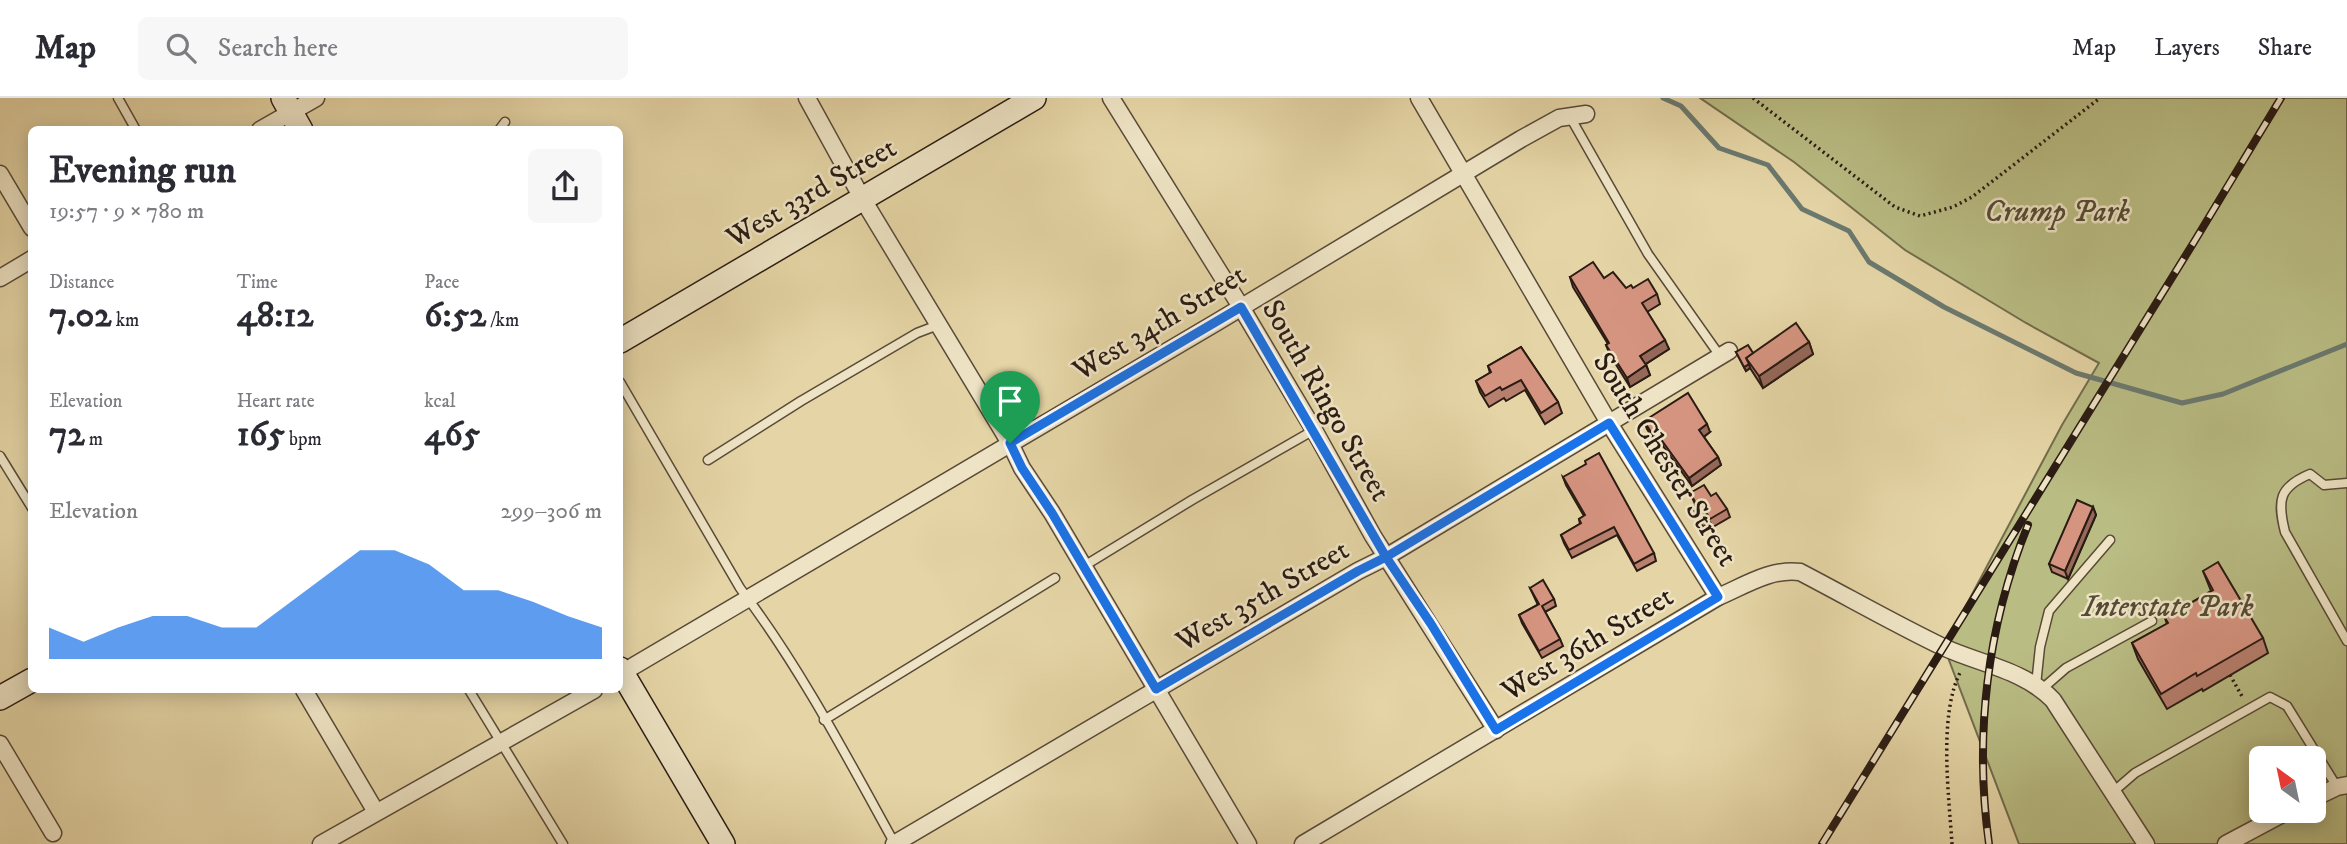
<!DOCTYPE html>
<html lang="en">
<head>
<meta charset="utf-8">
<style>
	body { margin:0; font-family:"IM FELL DW Pica",serif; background:#f7f7f7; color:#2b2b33; height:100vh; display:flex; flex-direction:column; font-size:26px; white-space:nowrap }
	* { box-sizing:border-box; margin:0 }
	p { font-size:23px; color:#7c7c81 }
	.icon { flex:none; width:38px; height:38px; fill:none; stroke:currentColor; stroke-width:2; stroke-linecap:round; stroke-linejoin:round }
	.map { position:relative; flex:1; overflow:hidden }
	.sheet { position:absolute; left:28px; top:28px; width:595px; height:567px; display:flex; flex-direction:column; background:#fff; border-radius:10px; box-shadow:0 4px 18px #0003 }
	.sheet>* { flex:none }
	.needle { width:46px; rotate:327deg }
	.buttons { position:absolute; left:2249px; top:648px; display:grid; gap:14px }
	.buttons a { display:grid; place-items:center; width:77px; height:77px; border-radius:10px; background:#fff; box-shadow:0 4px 18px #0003; font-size:35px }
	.pin { position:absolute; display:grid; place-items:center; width:60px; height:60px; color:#fff; margin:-72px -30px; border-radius:50% 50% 50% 0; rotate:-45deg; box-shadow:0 0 7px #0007 }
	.pin .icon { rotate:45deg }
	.round { display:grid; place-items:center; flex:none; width:74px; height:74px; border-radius:10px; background:#f7f7f7 }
	.headline { display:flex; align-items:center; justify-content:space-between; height:119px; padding:0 21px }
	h1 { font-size:38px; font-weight:800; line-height:52px }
	.stats { display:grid; grid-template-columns:repeat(3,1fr); gap:10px; height:119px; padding:7px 21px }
	.stats div { display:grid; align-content:center }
	.stats b { font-size:35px; font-weight:800 }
	.stats small { font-size:19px; font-weight:400 }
	.stats p { font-size:19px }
	.chart { height:196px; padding:14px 21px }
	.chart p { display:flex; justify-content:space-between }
	.chart svg { width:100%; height:126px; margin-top:7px; fill:#1a73e8; opacity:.7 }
	header { display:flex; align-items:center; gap:42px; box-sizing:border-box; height:98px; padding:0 35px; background:#fff; border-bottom:2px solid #e1e1e2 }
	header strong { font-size:33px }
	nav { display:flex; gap:38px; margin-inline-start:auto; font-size:24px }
	.search { width:490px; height:63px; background:#f7f7f7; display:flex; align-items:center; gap:18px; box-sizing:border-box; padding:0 24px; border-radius:10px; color:#7c7c81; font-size:26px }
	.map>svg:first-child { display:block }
	.park { fill:#b9bc83; stroke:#726c4b; stroke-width:2; fill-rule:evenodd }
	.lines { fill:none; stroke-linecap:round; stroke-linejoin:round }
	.stream { stroke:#6b796f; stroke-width:5 }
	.lane-casing { stroke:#594a38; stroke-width:11 }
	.street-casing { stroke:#594a38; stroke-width:19 }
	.secondary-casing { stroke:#2a1b13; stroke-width:26 }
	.path { stroke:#2a1b13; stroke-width:3.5; stroke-dasharray:2 3.5; stroke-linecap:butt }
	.lane { stroke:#eee4c5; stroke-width:8 }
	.street { stroke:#eee4c5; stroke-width:16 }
	.secondary { stroke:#eee4c5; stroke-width:23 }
	.rail-casing { stroke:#2a1b13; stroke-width:8 }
	.rail { stroke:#eee4c5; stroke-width:5; stroke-dasharray:16; stroke-linecap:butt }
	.wall { fill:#b77f6e; stroke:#2a1b13; stroke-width:2 }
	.shaded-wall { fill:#95685a; stroke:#2a1b13; stroke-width:2 }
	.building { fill:#d59480; stroke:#2a1b13; stroke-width:2 }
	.route-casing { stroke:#fff; stroke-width:14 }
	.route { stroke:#1a73e8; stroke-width:9 }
	.labels { text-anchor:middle; stroke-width:5; stroke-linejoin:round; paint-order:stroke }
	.street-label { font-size:30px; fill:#2a1b13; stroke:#eee4c5 }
	.park-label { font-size:30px; font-style:italic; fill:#554b35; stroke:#eee4c5 }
</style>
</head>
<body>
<header>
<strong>Map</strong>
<div class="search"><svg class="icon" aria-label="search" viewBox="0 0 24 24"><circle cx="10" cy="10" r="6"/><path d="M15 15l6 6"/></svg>Search here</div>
<nav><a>Map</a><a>Layers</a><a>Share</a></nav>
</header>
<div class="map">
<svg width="2347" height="746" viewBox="0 0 2347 746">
	<rect width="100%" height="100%" fill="#e5d5a6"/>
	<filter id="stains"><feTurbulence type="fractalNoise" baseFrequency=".00286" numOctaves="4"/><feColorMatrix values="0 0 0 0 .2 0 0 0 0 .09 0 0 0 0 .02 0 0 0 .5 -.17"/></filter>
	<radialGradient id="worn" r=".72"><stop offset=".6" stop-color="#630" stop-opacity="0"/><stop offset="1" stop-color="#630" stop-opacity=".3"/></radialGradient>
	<!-- park -->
	<path class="park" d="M1700,0H2347V746H2019L1944,549L2062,327L2099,265L2026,225L1905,152L1794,64ZM2261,660H2314V712H2261Z"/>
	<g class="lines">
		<!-- stream -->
		<polyline class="stream" points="1663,0 1681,8 1719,50 1768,67 1802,111 1849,133 1869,164 1944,209 2076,275 2182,305 2223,296 2347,246"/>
		<defs>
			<g id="lane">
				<polyline points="118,0 136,32"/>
				<polyline points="1569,17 1648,156 1720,258"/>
				<polyline points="499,32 505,24"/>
				<path d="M620,284L740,490C800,569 847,659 895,746"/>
				<polyline points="0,358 32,410"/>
				<polyline points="708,362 801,303 917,235 938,227"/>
				<path d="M2347,385L2324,387L2310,376C2279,389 2277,402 2285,434L2347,543"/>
				<polyline points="1084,468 1192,402 1314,332"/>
				<polyline points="2036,587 2040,549 2049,513 2110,442"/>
				<polyline points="2042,591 2066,570 2152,523"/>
				<polyline points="469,592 563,746"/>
				<polyline points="824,622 1055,480"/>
				<polyline points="2113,694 2135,675 2270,599 2287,608 2337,689"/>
			</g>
			<g id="street">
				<polyline points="807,0 862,100 1010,345 1022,370 1052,415 1248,746"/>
				<polyline points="1111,0 1241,209 1314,332 1373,438 1496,632"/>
				<polyline points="1419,0 1609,325 1718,499"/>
				<polyline points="260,32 316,0"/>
				<polyline points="0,76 32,130"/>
				<polyline points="0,180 32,161"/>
				<polyline points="620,576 1217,224 1521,41 1559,20 1586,16"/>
				<polyline points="304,592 376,714"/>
				<polyline points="0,646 53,735"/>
				<polyline points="2314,700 2337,689 2347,687"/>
				<polyline points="321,746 594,592"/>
				<polyline points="894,746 1358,473 1386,459 1729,253"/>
				<path d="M1303,746L1718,499C1744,488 1771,470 1800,474C1848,499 1895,526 1943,549C1980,566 2024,572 2053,602L2146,746"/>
				<polyline points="2226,746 2290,712"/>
			</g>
			<g id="secondary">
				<polyline points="283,0 301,32"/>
				<polyline points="620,243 1034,0"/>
				<polyline points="620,571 723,746"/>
				<polyline points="0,600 32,582"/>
			</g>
		</defs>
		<!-- lane casing -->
		<use href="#lane" class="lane-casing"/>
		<!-- street casing -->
		<use href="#street" class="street-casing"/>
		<!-- secondary casing -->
		<use href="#secondary" class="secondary-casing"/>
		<!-- path -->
		<g class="path">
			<polyline points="1753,0 1895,109 1920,118 1953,109 1972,99 2100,0"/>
			<polyline points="2230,577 2243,600"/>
			<path d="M1952,746C1949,698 1938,615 1961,573"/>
		</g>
		<!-- lane -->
		<use href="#lane" class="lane"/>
		<!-- street -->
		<use href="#street" class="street"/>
		<!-- secondary -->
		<use href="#secondary" class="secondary"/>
		<defs>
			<g id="rail">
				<polyline points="1822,746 2194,144 2281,0"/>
				<path d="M1989,746C1974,638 1987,528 2028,427"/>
			</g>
		</defs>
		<!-- rail casing -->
		<use href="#rail" class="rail-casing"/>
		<!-- rail -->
		<use href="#rail" class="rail"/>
	</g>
	<!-- wall -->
	<g class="wall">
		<polygon points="1570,179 1604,180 1626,190 1633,190 1657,196 1660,206 1647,214 1669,251 1646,266 1650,277 1630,289 1610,257 1606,247 1608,246 1573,189"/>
		<polygon points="1809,244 1813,256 1763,290 1750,270 1746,273 1736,254 1753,255"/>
		<polygon points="1521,249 1558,304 1562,315 1545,326 1525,292 1506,303 1504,300 1489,309 1480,294 1476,283 1490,275 1488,268"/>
		<polygon points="1644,323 1710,334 1704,339 1718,359 1721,367 1692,388 1663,348 1659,350 1647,331"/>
		<polygon points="1563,379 1654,455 1656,463 1637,473 1617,437 1572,460 1564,445 1561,437 1580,426 1579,421 1584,418 1566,387"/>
		<polygon points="1690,395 1711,398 1727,411 1730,419 1713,429 1710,424 1703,429 1696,417 1693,409 1696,408"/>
		<polygon points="2093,409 2096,417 2068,481 2052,474 2049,466"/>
		<polygon points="2203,473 2263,540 2268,555 2203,593 2202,591 2167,611 2138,561 2132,545 2167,526 2165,520 2211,493"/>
		<polygon points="1530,490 1554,501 1556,508 1545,514 1560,541 1563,548 1542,560 1522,525 1519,517 1538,507"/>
	</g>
	<!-- shaded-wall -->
	<g class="shaded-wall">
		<polygon points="1665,242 1669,251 1644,267 1640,258"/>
		<polygon points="1809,244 1813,256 1763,290 1759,278"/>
		<polygon points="1749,266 1750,270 1746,273 1744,269"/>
		<polygon points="1646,267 1650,277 1630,289 1627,280"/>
		<polygon points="1707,326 1710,334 1702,340 1699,332"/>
		<polygon points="1660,340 1663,348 1659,350 1656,342"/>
		<polygon points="1718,359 1721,367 1692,388 1689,380"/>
		<polygon points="2093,409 2096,417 2068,481 2065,473"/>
	</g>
	<!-- building -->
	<g class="building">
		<polygon points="1593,164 1604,180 1613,174 1626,190 1631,187 1633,190 1648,181 1657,196 1642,205 1665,242 1640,258 1646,267 1627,280 1606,247 1609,245 1570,179"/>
		<polygon points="1796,225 1809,244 1759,278 1746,260"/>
		<polygon points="1748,247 1753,255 1746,260 1749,266 1744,269 1736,254"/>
		<polygon points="1521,249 1558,304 1541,315 1521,282 1502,292 1500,289 1485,298 1476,283 1491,274 1488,268"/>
		<polygon points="1688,295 1707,326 1699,332 1718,359 1689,380 1660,340 1656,342 1644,323"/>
		<polygon points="1599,355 1654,455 1634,466 1614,429 1569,452 1561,437 1581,425 1579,421 1585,417 1563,379 1586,366 1585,363"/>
		<polygon points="1704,387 1711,398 1716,395 1727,411 1710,421 1707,416 1700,421 1693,409 1697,407 1690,395"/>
		<polygon points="2077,402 2093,409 2065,473 2049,466"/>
		<polygon points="2218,464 2263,540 2197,578 2196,575 2161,596 2132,545 2168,525 2165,520 2213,492 2203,473"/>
		<polygon points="1543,482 1554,501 1542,508 1560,541 1539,553 1519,517 1539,506 1530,490"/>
	</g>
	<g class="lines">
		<defs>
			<polyline id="route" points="1010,345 1022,370 1052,415 1156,591 1358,473 1386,459 1431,526 1496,632 1718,499 1609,325 1386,459 1241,209 1010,345"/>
		</defs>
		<!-- route casing -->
		<use href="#route" class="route-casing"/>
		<!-- route -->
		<use href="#route" class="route"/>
	</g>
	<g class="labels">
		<!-- street labels -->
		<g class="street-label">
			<text transform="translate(811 94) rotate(-30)" y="10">West 33rd Street</text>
			<text transform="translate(1159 224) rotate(-31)" y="10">West 34th Street</text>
			<text transform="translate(1327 302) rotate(60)" y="10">South Ringo Street</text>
			<text transform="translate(1666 361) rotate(58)" y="10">South Chester Street</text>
			<text transform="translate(1262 497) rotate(-30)" y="10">West 35th Street</text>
			<text transform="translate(1587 545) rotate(-31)" y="10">West 36th Street</text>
		</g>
		<!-- park labels -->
		<g class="park-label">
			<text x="2057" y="123">Crump Park</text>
			<text x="2168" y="518">Interstate Park</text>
		</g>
	</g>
	<rect width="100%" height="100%" filter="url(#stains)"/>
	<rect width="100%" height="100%" fill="url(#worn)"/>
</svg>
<div class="buttons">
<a><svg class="needle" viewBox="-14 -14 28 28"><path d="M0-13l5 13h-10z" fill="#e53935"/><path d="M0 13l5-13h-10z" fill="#7c7c81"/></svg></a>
</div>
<div class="pin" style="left:1010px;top:345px;background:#1e9e55"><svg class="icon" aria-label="arrive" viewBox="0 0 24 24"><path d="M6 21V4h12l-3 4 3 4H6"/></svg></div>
<section class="sheet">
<div class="headline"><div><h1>Evening run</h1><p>19:57 · 9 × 780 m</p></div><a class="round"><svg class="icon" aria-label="share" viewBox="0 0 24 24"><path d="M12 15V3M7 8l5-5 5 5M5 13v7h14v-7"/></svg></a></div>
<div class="stats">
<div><p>Distance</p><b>7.02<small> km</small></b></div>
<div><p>Time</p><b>48:12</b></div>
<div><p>Pace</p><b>6:52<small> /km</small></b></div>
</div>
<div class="stats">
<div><p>Elevation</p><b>72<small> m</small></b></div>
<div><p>Heart rate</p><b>165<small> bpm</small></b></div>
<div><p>kcal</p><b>465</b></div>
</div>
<div class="chart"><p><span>Elevation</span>299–306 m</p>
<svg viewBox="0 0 160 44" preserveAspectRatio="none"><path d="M0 44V33L10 38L20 33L30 29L40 29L50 33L60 33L70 24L80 15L90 6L100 6L110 11L120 20L130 20L140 24L150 29L160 33V44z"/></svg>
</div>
</section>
</div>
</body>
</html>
